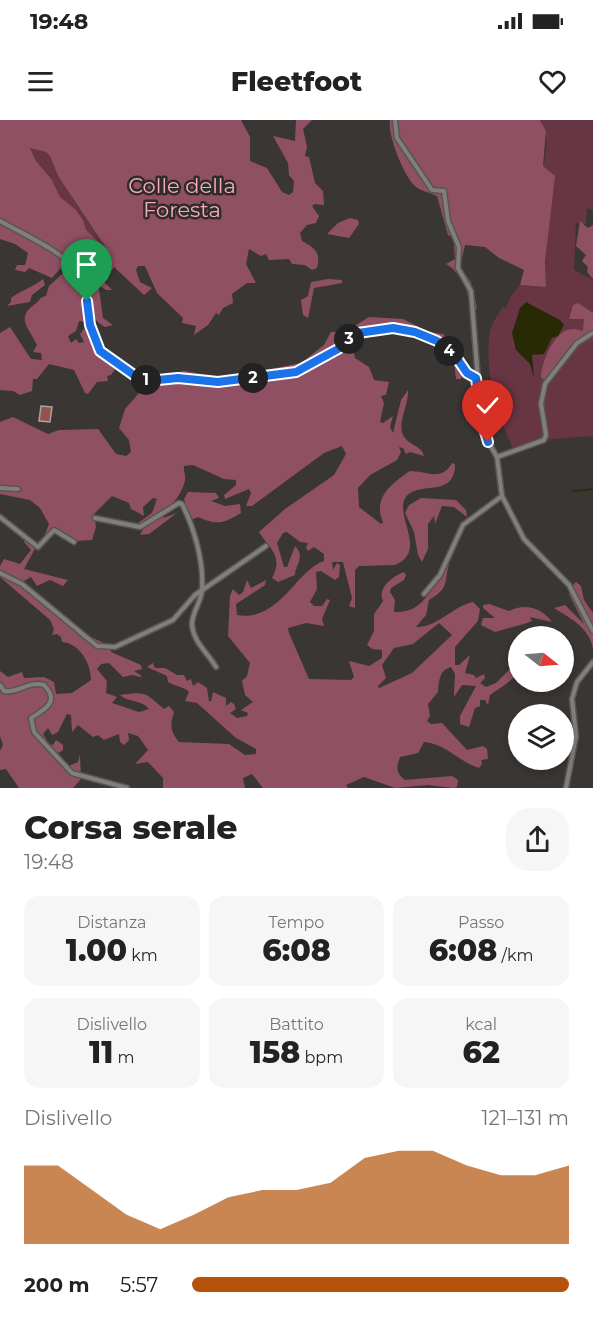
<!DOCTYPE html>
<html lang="it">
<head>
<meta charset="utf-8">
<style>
	body { margin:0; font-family:Montserrat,sans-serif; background:#f6f6f6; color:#222; height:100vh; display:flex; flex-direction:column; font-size:22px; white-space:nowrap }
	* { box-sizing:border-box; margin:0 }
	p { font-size:20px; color:#767676 }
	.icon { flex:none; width:33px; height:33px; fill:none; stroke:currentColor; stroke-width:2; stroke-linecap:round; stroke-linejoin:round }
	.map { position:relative; height:668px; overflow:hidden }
	.drawer { display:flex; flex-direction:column; background:#fff; flex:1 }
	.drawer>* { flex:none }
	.needle { width:39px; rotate:107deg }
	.fabs { position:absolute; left:508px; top:506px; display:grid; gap:12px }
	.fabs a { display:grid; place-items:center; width:66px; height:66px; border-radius:50%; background:#fff; box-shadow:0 3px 9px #0003; font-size:30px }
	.pin { position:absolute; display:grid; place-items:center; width:51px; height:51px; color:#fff; margin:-62px -26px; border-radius:50% 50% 50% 0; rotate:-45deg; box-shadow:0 0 6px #0007 }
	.pin .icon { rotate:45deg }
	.km { position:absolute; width:30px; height:30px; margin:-15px; border-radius:50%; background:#222; color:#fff; font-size:16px; line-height:30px; text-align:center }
	.round { display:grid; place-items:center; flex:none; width:63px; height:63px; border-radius:24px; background:#f6f6f6 }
	.summary { display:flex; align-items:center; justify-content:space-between; height:102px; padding:0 24px }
	h1 { font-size:33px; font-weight:800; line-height:45px }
	.stats { display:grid; grid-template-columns:repeat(3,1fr); gap:9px; height:102px; padding:6px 24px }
	.stats div { display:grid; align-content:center; border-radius:15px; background:#f6f6f6; text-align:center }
	.stats b { font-size:30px; font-weight:800 }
	.stats small { font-size:16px; font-weight:400 }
	.stats p { font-size:16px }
	.chart { height:168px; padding:12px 24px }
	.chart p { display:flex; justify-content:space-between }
	.chart svg { width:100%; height:108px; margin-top:6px; fill:#b45309; opacity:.7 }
	ul { padding:0 24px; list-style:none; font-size:20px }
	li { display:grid; grid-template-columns:96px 72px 1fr; align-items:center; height:45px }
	li i { height:15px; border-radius:8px; background:#b45309 }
	.status { display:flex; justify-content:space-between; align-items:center; height:42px; padding:0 30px; background:#fff; direction:ltr }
	.status svg { height:16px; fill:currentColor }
	header { display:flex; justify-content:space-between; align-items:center; height:78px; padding:0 24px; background:#fff; font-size:27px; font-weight:800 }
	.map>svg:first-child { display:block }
	.green { fill:#673544 }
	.forest { fill:#905063; fill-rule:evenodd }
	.water { fill:#282a06 }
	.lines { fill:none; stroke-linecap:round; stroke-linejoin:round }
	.stream { stroke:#282a06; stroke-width:1.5 }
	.building { fill:#94544a; stroke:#a8a4a3; stroke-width:1.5 }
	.minor-casing { stroke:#575553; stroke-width:7 }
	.minor { stroke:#817e7b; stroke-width:4 }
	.route-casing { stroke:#fff; stroke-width:12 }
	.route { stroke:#1a73e8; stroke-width:8 }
	.labels { text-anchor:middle; stroke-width:5; stroke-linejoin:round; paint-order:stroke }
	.park-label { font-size:21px; fill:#f7a9be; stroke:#2f2c2a }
</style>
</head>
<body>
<div class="status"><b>19:48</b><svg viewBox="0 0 49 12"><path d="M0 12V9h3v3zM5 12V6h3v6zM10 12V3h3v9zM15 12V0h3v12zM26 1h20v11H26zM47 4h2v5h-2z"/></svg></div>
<header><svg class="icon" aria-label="menu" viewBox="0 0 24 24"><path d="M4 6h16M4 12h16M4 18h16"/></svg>Fleetfoot<svg class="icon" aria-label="heart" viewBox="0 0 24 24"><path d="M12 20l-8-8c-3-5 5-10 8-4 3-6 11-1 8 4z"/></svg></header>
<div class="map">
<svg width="593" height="668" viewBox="0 0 593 668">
	<rect width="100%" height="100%" fill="#393634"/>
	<!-- green -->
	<g class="green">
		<path d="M540,0H593V90L587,88L586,104L576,103L574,150L593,160V316L541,320L514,330C496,294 484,252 490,211C492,202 498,195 503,187L506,188L511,176L520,165L546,167L543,46C547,28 549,16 540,0Z"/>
		<polygon points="30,28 46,32 50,36 58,56 108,132 85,110 83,100 60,77 52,60 36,41"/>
	</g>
	<!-- forest -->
	<g class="forest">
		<path d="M0,0H241L250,17V41L267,48L282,72L289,75L293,72L294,61L289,55L288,43L273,16L295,21L296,0H312L303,9L307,27L305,36L309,37L315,63L323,71L324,85L315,84L312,86L319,96L316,103L307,105L300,113L302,121C315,128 321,132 317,148L312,150L305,145L292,144L289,139L269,140L266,134L261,136L249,129L246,144L256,163H247L232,174L233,183L223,188L219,195L216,193L208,205L194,215L196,206L182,203L183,198L157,173L145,146H138L136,150L140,162L152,168L144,175L114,147L104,162L112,170H106L100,166L99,169L103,198L113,205L105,207C91,199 92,191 89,177L82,189L87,202L79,201L76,211L68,216L71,223L76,219L79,223L84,222L80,214L88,204L94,225L117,246L111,255L107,256L108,261L97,262L88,274L85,273L74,250L49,244L37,259H33L32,271L20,275L13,271L0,270V213L10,207L31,239L42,240L41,233L33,232L37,225C29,208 15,198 35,184C40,181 39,177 46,176L49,166L71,146L66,142L52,158L29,148L25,152L15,150L17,145H25L28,133L15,124L0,119ZM30,28L46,32L50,36L58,56L108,131L86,110L83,100L75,89L60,77L52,60L36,41Z"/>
		<path d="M390,0H540L546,11L543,46L555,56L545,141L546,167L520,165L524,150L499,138L485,127L465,125L460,147L471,162L477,188L475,192L470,191C469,172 463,154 446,144L455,139L454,126L458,119L448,115L437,76C431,73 420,71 415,66C404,57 387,14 390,0Z"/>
		<polygon points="350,98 358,100 359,104 349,118 327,114 338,103"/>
		<polygon points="580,101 588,108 593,105 593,159 587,152 588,147 582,141 586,135 576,126"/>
		<path d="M43,159L45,165L32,175L30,182L7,186L11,182V178C23,169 32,168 43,159Z"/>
		<polygon points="328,159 342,160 342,163 314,168 308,198 303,195 301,180 308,176 311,162"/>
		<path d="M578,183L593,193V218L583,216L548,258L544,260L541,257C541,243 555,207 574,209C577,209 580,211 583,211L584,199H569L573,185Z"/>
		<path d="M369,197L403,199L429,212L443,214L461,233L470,253L468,256L462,251L461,259H456L453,231L420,213L415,214L409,208L396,207L393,210L363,213L356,218L359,221L353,229L355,238L369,247L374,260L389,262L386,275L381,276L384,283L380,302L383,303L393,296L390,307L393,313L401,280L408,270C409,283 399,299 402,312C405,325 421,324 424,336L410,332L406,334L403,328L399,327L401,332L397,340L370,355L358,368L359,387L381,404L383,402C372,378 392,363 410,351C427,351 441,362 452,343L455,344C455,379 419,360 406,377C393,395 429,431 395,445L359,446L355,450V488L349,486L352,478L343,442H332L333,450L337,443L340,445L339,457L335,460L321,451L316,452L317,469L310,482L314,486H322L327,479L330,480L322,499L324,506L306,503L288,508L289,513L309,559L351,560L354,557L349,541L369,546L382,538V530L372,529L367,525L374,511V494L383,481C377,468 393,456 404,452L406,455L404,460L391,468L390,472L395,480L394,492C425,494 432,465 449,444C444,462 450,468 429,480L426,495L416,507C437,508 453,486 473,482L480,489L478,501L455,527V545H459L470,535L465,553L474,555L476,558L484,554L485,558L480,563L486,567L496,563L515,544L519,543C519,559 502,566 490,575L488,585L485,580H480V586L475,588L469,607L460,604V596L476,566L462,565L454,577L455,554L451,547C439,550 439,562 438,572L428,584L430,596L427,601L431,604L442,603L467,630L483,626L487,629L488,639L481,640L482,644L479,648C458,641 446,624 424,622L418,633L400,637C396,647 396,653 405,660L452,656L458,660L457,667L454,668L428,665L395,668L364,657L346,665L348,668H263L252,654L243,658L245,668H163V658L148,642L135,644L148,630L138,616L128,613L129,620L124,625L120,622L119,614L104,620L98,615L93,617L78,605L72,612L71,595L67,594L58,612L52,615L48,608L43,614L49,624L53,625L56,620L63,625V630L57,634L69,646L78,642L80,634L81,659L73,668H19L6,649L0,650V631L3,625L0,616V551L8,557L22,552L24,558L44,557L54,562L56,574L72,573L91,560C91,543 79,523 62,522L61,517L57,514L52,515L54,509L50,500L0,457V446L4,439L20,444L31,430L24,422L27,417L38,423L24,449L68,460L63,466L50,460L37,466L31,457L20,463L41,484H50L87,515L110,526L111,532L141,545L142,549L134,551L142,556L140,557L132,555L123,557L109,543L101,544L97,549L107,561L106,573L117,577L112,583L139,592L149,589C141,579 129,583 120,575C147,571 145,573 164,589L169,586L174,592C170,605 170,611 179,622L229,624L245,635L256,634V629L236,618L197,583L185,581L189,572C185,567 174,566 168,562L167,556L147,547L153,543L155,548H165L177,555H184L187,561L191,559L193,566L198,562L207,568L209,581H211L213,572L226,578V586L231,582L234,584L236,589L230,593L237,598L247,596L248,593L241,590L253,582L245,575L242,561L247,556L250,543L228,516L230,476L233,469L239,475L243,472L247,460L251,468L266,460L265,465L236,484L237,495C280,502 296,450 324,441V434L314,427L308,431L306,428L308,423L300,422L287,412L283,413L277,423L284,447H287L295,426C306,437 295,445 295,455L278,462L272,458C284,436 269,428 259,412L285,389L334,355L346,334L342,326L324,333L252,386H246L251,373L249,369L225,379L224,375L236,365V360L224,359L193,345L184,346C183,350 186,356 185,360C182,376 170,385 163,398L177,393L149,414L140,415L146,404L138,403L152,393L157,379L153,378L143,387L144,396L131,389L129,383L112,376L94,394L96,407L92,420L76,421L58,410L45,414L49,404L40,388L30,380L0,374V369L20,368L0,366V302L13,297L48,314L59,310L98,309L116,334L126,336L131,332L129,320L119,308L125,289L139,273L138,266L141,256L151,258L184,251L215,256L219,259L301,243L324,225L331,212H336L337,217ZM439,503L452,515L412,553L379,568L378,566L386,558L382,545L394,528L413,524Z"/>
		<path d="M188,372L216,373L219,378L211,381L225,386L240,384L241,393C224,403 218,406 198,397L191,400L184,379Z"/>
		<polygon points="421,378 456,380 466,390 467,397 454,387 442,386 435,404 434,396 428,404 428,429 422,442 418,435 414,412 405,393 409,385"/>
		<path d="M576,462L581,466L584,480L593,493V529C590,508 570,498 554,488L565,485L584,504L569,474V469Z"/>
		<path d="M489,484L509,491C525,483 541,487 552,502L530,497L532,501L527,503L495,512L481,505L483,498H495L483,488V485Z"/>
	</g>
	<!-- water -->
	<polygon class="water" points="526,182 560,200 564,205 558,216 552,218 544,234 532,235 534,258 530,244 516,230 512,213 520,188"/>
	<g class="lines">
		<!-- stream -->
		<polyline class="stream" points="573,371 593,369"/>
	</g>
	<!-- building -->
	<polygon class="building" points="41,286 52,287 50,302 39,301"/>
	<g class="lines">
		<defs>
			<g id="minor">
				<polyline points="395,0 397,18 432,70 444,71 448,101 459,127 458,148 471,171 481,298 485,316 497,337 502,376 524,419 569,465 593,511"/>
				<path d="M0,101C23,114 64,132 79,153C88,164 86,174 87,187C90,222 108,245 140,259C154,264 167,258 181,259C193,259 205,262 217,262C238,262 289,258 306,248C337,229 363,201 403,209C422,213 442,221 455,236C463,245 465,252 476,258"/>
				<polyline points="497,337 544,320 546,315 541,284 545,264 577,223 593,213"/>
				<polyline points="0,368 18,369"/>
				<polyline points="0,397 38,427 54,410 74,422"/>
				<path d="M95,398L140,407L179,383L182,384C194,408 204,441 202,469C202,481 192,492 192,504C193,522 208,533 216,547"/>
				<polyline points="0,453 22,464 97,526 115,527 173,500 195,475 266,426"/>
				<polyline points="424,474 440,455 463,405 502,376"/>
				<path d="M0,565L4,571C18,574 29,560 44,565C60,581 46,589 31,598L34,612L72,653L127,668"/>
				<polyline points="566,668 576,616 572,579 577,562 593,542"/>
			</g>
		</defs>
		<!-- minor casing -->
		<use href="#minor" class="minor-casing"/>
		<!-- minor -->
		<use href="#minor" class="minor"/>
	</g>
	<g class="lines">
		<defs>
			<polyline id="route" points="87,181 90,205 100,231 138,258 148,261 178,258 218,262 296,252 338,229 358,213 393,208 415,212 437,221 456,237 467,253 476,258 481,298 488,322"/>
		</defs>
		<!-- route casing -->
		<use href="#route" class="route-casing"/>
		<!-- route -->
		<use href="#route" class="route"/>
	</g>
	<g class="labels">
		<!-- park labels -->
		<g class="park-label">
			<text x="182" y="73">Colle della<tspan x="182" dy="24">Foresta</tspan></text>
		</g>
	</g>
</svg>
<div class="fabs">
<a><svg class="needle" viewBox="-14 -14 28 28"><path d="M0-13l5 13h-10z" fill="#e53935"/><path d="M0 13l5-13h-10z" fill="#767676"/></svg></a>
<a><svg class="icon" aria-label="layers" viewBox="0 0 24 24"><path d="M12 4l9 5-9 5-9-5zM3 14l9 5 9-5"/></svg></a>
</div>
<div class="pin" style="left:87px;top:181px;background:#1e9e55"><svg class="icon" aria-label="arrive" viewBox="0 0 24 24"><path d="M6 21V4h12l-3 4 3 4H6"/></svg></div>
<div class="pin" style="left:488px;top:322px;background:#d93025"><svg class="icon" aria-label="check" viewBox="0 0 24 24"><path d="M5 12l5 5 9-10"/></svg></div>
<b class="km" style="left:146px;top:260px">1</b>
<b class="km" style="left:253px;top:258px">2</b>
<b class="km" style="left:349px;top:219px">3</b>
<b class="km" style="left:449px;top:231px">4</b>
</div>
<section class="drawer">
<div class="summary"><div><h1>Corsa serale</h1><p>19:48</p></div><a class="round"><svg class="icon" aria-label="share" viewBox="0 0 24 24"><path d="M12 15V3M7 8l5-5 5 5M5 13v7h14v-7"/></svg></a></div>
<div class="stats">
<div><p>Distanza</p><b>1.00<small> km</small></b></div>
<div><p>Tempo</p><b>6:08</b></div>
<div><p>Passo</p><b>6:08<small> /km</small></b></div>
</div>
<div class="stats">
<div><p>Dislivello</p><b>11<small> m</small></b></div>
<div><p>Battito</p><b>158<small> bpm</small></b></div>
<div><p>kcal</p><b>62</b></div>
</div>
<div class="chart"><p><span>Dislivello</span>121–131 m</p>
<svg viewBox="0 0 160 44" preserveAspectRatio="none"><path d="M0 44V12L10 12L20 22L30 32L40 38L50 32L60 25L70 22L80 22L90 19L100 9L110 6L120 6L130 12L140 16L150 16L160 12V44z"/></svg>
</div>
<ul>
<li><b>200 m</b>5:57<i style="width:100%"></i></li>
</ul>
</section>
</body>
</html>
